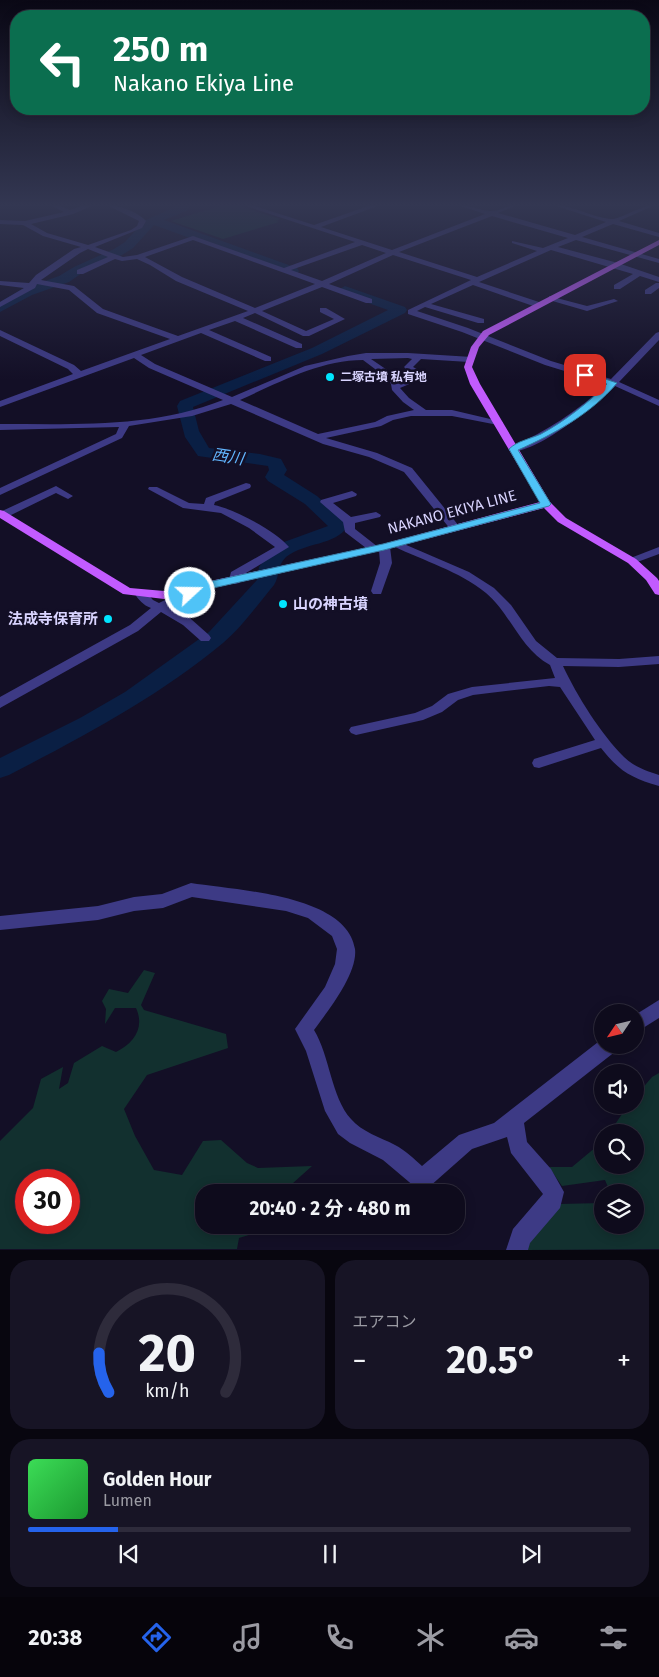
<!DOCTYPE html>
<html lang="ja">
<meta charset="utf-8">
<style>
body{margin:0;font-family:"Fira Sans","Noto Sans JP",sans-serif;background:#171425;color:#f1f3f6;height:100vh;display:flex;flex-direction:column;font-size:19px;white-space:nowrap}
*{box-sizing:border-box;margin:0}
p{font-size:16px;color:#9b9ba3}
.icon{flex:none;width:28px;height:28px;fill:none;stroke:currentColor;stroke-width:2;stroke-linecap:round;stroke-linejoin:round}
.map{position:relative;height:1250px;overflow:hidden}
.panel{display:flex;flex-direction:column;gap:10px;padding:10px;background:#08060f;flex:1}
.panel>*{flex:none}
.banner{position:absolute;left:10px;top:10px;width:640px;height:105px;border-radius:20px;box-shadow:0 2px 12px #0003,0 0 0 1px #2e2b3b;background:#0b6e4f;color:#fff;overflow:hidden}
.needle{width:32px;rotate:235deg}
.buttons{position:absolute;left:594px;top:1004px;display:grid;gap:10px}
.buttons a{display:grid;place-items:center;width:50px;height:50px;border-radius:50%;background:#0e0b1c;box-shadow:0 2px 12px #0003,0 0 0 1px #2e2b3b;font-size:25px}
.speed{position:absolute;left:15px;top:1169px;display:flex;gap:10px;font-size:25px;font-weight:700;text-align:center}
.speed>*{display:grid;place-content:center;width:65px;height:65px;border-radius:50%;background:#0e0b1c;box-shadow:0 2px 12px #0003,0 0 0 1px #2e2b3b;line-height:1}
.speed .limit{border:8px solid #d22;background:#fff;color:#111}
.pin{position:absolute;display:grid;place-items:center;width:42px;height:42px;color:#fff;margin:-21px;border-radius:10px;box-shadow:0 2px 8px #0006}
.me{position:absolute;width:55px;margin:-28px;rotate:69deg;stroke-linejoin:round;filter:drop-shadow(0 0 4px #0008)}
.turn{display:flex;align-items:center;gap:18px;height:105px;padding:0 20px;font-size:22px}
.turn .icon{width:65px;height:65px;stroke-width:2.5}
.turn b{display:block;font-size:35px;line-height:42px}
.big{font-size:38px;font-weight:700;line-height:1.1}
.panel .card{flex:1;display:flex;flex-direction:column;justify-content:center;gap:8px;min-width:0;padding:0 18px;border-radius:20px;background:#171425}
.panel .dial{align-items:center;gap:0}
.dial svg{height:130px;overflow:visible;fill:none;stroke:#2e2b3b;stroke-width:7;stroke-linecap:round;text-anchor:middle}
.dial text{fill:#f1f3f6;stroke:none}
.song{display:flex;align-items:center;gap:15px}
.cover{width:60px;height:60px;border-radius:8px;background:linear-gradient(135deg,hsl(130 70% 55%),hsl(130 70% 35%))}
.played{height:5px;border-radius:2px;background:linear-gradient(90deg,#2563eb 15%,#2e2b3b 15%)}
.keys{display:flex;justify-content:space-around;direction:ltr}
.heat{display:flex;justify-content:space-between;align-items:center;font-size:28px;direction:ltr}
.panel .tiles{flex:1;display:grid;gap:10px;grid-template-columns:1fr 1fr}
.card:last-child{grid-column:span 2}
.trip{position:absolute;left:195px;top:1184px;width:270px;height:50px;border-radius:20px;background:#0e0b1c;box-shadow:0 2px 12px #0003,0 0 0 1px #2e2b3b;font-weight:700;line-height:50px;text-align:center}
.menu{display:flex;height:80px;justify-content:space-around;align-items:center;background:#06040b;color:#9b9ba3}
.menu .icon{width:35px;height:35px}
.menu .current{color:#2563eb}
.menu b{font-size:22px;color:#f1f3f6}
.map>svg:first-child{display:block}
</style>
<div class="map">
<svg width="659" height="1250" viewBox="0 0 659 1250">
<rect width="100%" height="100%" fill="#130f26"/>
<g fill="#12302f" fill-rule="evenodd">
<polygon points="223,205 236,205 280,219 276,221 279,222 223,239 171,221"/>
<path d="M144 970 155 973 141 1005 144 1010 226 1034 228 1048 147 1075 124 1109 135 1136 154 1170 182 1175 203 1141 221 1140 247 1163 258 1168 312 1166 283 1192H204V1225H273L274 1230 258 1232 239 1238 237 1249H0V1141L33 1108 41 1079 63 1067 59 1089 68 1083 74 1063 102 1046 116 1052C134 1043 145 1028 136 1008H115L105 1024 106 1009 102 1001 109 989 128 993ZM26 1180H69V1222H26Z"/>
<polygon points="659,1073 659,1249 527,1250 530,1238 560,1204 602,1203 602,1225 635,1225 635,1192 610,1192 605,1180 562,1186 549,1167 572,1167 602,1142 602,1165 635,1165 635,1132 610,1132 628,1105 635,1105 635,1097 652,1077"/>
</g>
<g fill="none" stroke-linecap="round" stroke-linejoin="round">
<g fill="#0a1f44" fill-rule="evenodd">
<polygon points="179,205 190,205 186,211 164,220 297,268 299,271 297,274 289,274 154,225 133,248 122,255 82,273 69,282 32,295 0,312 0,302 22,289 59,276 74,267 114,249 125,242 144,221"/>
<path d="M345 286 405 307 407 310 405 313 322 354 193 407 199 431 209 448 260 454 281 459 287 470 284 475 317 496 346 522 348 526C335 546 305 542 286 557 277 565 280 576 274 585 258 604 242 627 223 643 158 697 84 736 9 775L0 778V758L80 718 125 692 209 632 257 580 259 567 271 550 284 542 328 526 305 504 268 481 265 477 269 470 268 466 198 456 185 437 177 406 180 401 312 348 388 310 340 293 338 290Z"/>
</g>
<g fill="#3d3a85" fill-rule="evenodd">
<path d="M50 205H58L70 210 85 205H94L73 214 31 224 47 233 88 245 131 230 137 226 139 221 107 205C119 205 138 212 146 221L142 228 95 247 123 257 137 255 193 236 284 268 355 242 243 205H252L314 225 371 205H380L321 227 392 250 485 214 458 205C469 205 479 210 490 211 498 212 508 205 517 205L498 213 575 235 606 222 553 205C573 205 591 217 610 219 621 220 640 205 655 205L619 221 659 233V237L613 224 582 237 659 259V263L576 240 558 247 618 263 659 277V282L640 276 620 289H614V285L633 274 551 250 479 282 542 303V307H536L473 285 431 304 484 319V323H478L425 307 417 311 468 328 551 361 611 379 656 333 659 332V340L619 382 659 400V406L615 386C597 404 534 456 509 451V447C547 432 577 411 607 384L545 365 462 332 408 314V310L471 280 393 255 329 284 372 299V303H366L322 287 262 311 306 331 334 319 320 312V308H326L345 319 309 336H303L255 313 243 318 302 344V348H296L235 321 209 330 271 357V361H265L201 333 141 355 155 364 232 397 305 366 348 356 366 353H408L472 357V361L469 362 421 359 413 367 419 370 422 377 421 379 400 388 409 398 426 410H452L503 422V426L452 416H411L393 420 381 426 326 438 377 453 412 468 459 526 461 528 459 530H451L404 472 369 457 323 444 231 404 192 416 129 426 122 438 0 495V488L116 434 119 427 0 430V424C74 424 153 428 223 400L149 368 134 358 0 407V401L73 374 68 369 0 336V330L74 365 81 371 170 339 97 313 69 290 37 284 35 288 0 307V302L24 288 0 285V281L29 283 36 275 74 249 81 247 43 236 23 225 0 224V220L25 221 64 212ZM492 216 568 238 543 248 512 241V243L537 251 477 277 399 252ZM193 240 315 284 255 308 182 277 145 257ZM362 245 386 253 322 281 291 270ZM88 249 108 257 77 270V274H83L115 259 122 261 137 259 150 265 176 281 248 311 178 336 103 309 74 286 41 280 80 253ZM408 358 412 359 404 367 413 376 399 382 393 374 371 359ZM363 360 387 378 391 384 392 390 403 402 414 410 387 416 375 422 318 434 240 400C278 383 320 360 363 360Z"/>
<polygon points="656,283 659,283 659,288 651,294 645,294 645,290"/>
<polygon points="549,296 587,306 614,299 618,301 587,311 549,300"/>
<path d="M246 483 250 484 251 486 250 488 215 502 214 505C234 509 276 531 289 547L241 576 239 583 235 584 229 580 231 572 275 547 249 528 221 513 183 508 148 489 149 487H157L189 503 204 504 206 498Z"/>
<polygon points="56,486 73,496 68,499 56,493 7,517 0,518 0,512"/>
<polygon points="352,491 357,494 356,496 333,503 351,517 376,512 381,515 380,517 355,523 355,529 378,547 384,544 390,547 392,563 381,594 373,594 371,591 380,563 379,550 370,551 345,532 343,522 320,502 321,500"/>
<path d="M397 541 469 572 494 588 511 605 536 641 557 658 619 659 659 656V664L619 667 563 666C577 696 601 734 624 757 634 767 647 771 659 775V786C631 778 619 771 601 748L539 768 534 767 532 763 534 759 595 740 560 687 549 686 473 695 458 700 442 712 423 720 356 735 351 733 349 730 351 727 415 713 432 706 448 694 472 687 555 678 550 665C520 649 511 614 486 593 459 571 424 561 393 546L391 544 393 542Z"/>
<polygon points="659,547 659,554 632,564 626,561 628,559"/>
<path d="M189 586 195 590 194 596 169 607 191 619 209 635 211 638 209 641H201L183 625 161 612 138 631 0 708V697L130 625 151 608C143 605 139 600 134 593L136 590H144L153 600 159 603 183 591 185 587Z"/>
<path d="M191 883C233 890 347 894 355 949 358 973 328 1011 314 1030 330 1056 331 1097 351 1119 362 1132 380 1137 395 1145 405 1150 414 1159 422 1166L459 1135 494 1123 602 1039V1045H618L616 1051 524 1123 527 1142 551 1169 564 1192 560 1208 530 1243 528 1250H506L513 1229 543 1194 511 1153 507 1137 472 1149 429 1187 422 1190 415 1187 383 1160 350 1143 338 1134 325 1111 306 1051 295 1029 325 987 335 964 337 949 332 936 308 918 286 911 192 897 163 908 134 911 98 920 0 930V916L98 906 134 897 162 894Z"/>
<polygon points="659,1000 659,1018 635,1033 635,1015"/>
</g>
<polygon fill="#c25bff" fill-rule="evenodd" points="659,240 659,245 489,335 479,347 472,367 480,384 550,502 566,518 636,559 657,578 659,581 659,595 655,594 646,580 628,563 558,522 544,508 384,550 164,599 123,594 0,518 0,510 4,511 130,588 164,591 383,544 540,502 470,384 464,367 471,347 483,331"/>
</g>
<linearGradient id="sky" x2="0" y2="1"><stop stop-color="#0a0815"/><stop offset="0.54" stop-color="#333752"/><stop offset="1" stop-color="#333752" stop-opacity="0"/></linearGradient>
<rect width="659" height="380" fill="url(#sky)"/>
<path fill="#4fc3f7" stroke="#337fa1" d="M582 373H588L617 383C591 414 554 434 518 450L551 504 549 506 384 550 195 592 194 596 190 597 184 593 185 587 383 544 540 503 509 449C517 441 530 439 541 434 565 421 588 403 607 384L582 377Z"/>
<g fill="#00e5ff" stroke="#130f26" stroke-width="2">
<circle cx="330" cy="377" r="5"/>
<circle cx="283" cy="604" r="5"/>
<circle cx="108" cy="619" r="5"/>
</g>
<g text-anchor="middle" stroke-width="5" stroke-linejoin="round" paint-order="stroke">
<g font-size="12" font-weight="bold" fill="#d9d4ff" stroke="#130f26" text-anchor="start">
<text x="340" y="381">二塚古墳 私有地</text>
</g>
<g font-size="15" fill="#d9d4ff" stroke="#130f26">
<text transform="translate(452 512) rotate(-15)" y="5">NAKANO EKIYA LINE</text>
</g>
<g font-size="15" font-weight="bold" fill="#d9d4ff" stroke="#130f26" text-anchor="start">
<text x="293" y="609">山の神古墳</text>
<text x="98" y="624" text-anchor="end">法成寺保育所</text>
</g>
<g font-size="16" font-style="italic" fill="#62b6ff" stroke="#130f26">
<text transform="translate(228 456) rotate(9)" y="6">西川</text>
</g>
</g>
</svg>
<div class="buttons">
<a><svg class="needle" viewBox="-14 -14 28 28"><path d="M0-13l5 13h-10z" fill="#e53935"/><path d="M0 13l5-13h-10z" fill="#9b9ba3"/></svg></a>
<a><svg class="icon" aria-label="sound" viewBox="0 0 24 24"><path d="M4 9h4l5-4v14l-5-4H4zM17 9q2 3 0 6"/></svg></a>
<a><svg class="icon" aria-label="search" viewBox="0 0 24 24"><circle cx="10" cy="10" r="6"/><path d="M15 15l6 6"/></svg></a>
<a><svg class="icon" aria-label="layers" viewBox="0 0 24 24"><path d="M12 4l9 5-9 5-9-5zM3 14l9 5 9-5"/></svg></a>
</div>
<div class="speed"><div class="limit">30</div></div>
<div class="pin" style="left:585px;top:375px;background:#d93025"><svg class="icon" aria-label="arrive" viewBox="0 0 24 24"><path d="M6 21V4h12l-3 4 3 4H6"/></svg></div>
<svg class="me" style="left:190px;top:593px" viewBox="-20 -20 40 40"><circle r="17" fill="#4fc3f7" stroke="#fff" stroke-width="3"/><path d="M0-11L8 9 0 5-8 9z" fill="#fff"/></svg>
<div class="trip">20:40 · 2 分 · 480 m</div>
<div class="banner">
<div class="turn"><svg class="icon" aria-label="left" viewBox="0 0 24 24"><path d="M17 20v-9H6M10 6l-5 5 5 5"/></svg><div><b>250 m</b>Nakano Ekiya Line</div></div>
</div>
</div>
<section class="panel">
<div class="tiles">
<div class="card dial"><svg viewBox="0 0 100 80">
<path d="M14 69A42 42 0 1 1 86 69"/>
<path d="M14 69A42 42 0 0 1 8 45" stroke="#2563eb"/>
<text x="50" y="56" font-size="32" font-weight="700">20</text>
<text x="50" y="72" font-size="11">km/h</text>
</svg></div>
<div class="card"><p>エアコン</p>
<div class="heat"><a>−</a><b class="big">20.5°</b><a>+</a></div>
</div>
<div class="card">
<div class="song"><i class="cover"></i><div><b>Golden Hour</b><p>Lumen</p></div></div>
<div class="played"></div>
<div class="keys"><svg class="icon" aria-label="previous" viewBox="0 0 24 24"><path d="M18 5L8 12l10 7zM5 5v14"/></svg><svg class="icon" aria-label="pause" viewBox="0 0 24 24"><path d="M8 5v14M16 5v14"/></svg><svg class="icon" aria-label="next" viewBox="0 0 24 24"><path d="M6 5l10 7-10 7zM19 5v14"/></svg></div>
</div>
</div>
</section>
<nav class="menu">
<b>20:38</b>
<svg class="icon current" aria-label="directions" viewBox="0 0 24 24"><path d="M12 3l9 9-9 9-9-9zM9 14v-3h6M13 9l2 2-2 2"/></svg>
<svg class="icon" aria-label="music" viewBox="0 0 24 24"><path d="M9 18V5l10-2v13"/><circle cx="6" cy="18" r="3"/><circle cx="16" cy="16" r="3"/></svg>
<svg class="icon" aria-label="phone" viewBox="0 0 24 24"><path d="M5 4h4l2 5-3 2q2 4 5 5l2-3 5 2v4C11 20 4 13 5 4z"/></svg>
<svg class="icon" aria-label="climate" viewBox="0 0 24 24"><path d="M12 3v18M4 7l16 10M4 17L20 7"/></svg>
<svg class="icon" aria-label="car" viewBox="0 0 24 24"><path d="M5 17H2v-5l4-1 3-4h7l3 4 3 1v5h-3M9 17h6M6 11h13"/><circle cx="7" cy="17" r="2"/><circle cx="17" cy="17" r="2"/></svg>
<svg class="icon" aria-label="filters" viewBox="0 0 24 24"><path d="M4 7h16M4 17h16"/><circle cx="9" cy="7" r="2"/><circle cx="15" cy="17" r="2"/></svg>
</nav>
